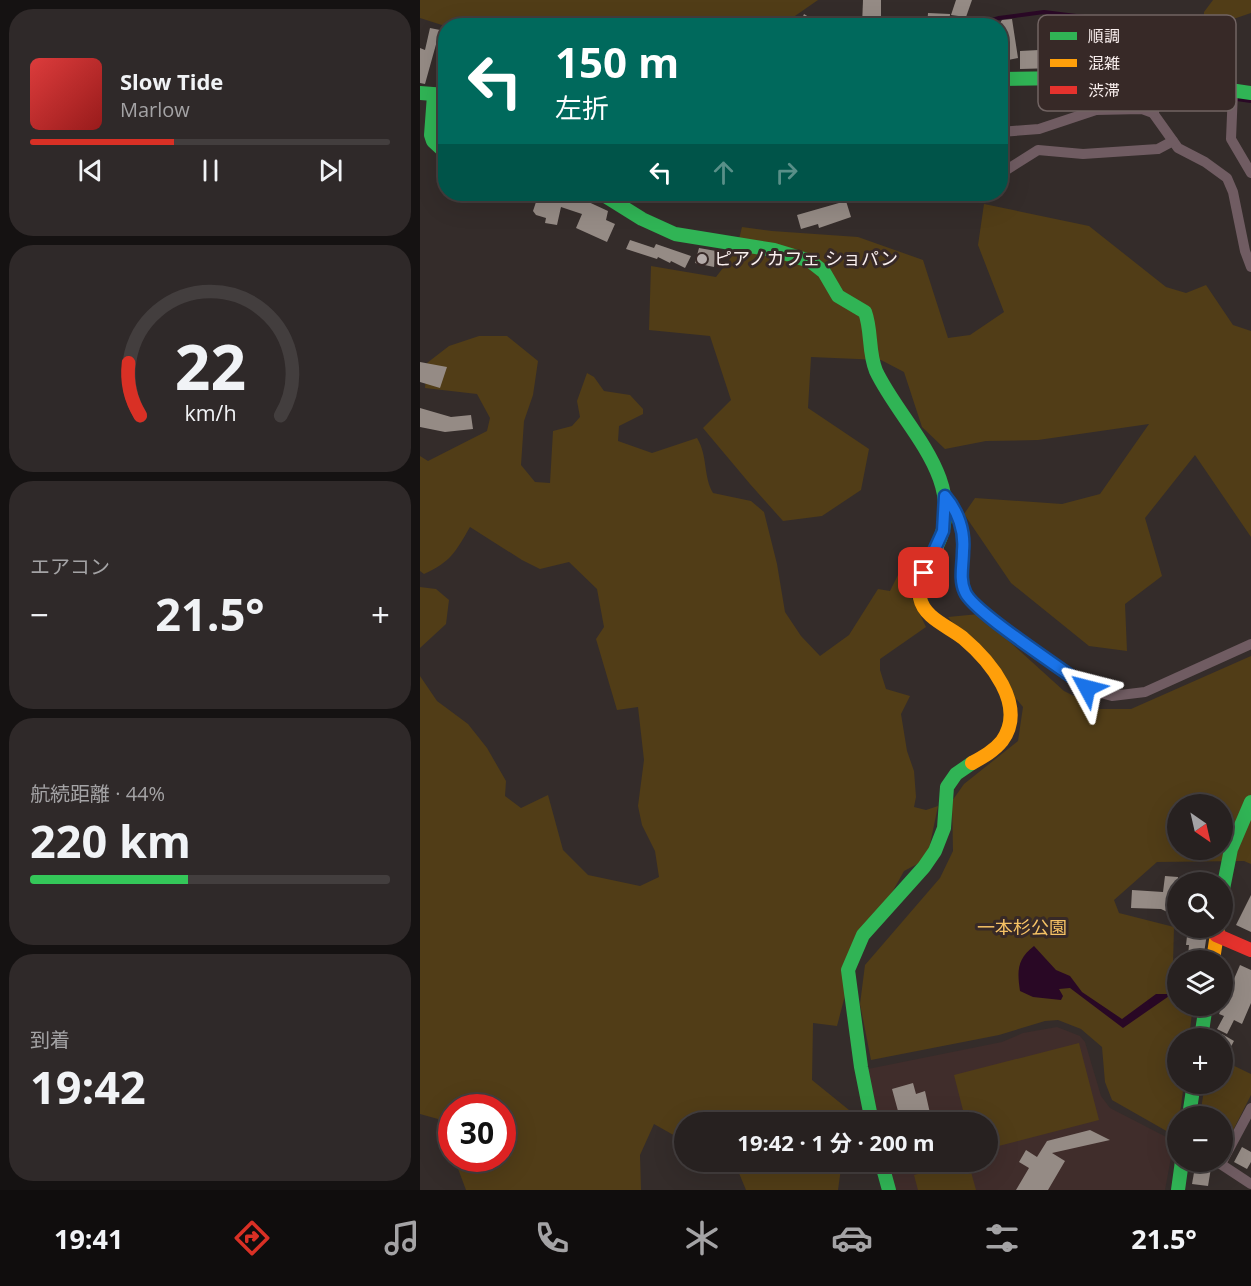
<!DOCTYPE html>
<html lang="ja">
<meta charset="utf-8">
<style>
body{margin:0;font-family:"Open Sans","Noto Sans JP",sans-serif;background:#2f2929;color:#f1f3f6;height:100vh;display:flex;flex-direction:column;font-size:22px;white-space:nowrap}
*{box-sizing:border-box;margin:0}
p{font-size:20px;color:#a4a3a5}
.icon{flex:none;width:33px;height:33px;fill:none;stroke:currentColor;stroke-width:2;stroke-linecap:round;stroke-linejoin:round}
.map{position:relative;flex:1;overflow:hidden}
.drawer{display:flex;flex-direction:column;gap:9px;padding:9px;background:#151212;width:420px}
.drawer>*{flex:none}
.banner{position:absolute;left:18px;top:18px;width:570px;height:183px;border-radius:24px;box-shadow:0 6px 24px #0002,0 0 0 2px #433e3e;background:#00695c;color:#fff;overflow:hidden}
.needle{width:39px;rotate:146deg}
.buttons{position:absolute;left:747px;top:794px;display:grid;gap:12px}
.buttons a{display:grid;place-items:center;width:66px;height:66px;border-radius:50%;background:#272120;box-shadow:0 6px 24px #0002,0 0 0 2px #433e3e;font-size:30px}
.speed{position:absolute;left:18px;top:1094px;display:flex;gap:12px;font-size:30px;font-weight:700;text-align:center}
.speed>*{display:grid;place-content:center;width:78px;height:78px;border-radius:50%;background:#272120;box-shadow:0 6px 24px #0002,0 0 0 2px #433e3e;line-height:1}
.speed .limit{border:9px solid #d22;background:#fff;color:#111}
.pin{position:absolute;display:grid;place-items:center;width:51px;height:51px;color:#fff;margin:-26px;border-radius:12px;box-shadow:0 3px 9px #0006}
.me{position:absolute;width:66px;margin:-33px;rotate:308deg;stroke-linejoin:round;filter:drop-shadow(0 0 4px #0008)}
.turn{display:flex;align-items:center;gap:21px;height:126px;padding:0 18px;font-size:27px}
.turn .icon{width:78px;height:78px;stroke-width:2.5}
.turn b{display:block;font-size:42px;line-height:51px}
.lanes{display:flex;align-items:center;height:57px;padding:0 18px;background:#0003;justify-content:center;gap:30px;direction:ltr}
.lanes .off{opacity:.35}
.big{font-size:45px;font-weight:700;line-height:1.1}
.drawer .widget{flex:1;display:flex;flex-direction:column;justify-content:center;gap:9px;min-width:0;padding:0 21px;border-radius:24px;background:#2f2929}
.drawer .dial{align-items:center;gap:0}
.dial svg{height:156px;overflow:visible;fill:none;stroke:#433e3e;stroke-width:7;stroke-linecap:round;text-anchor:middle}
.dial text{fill:#f1f3f6;stroke:none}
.song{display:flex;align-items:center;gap:18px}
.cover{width:72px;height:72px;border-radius:9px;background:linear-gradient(135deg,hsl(0 70% 55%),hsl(0 70% 35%))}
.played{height:6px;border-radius:3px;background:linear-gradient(90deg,#d93025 40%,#433e3e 40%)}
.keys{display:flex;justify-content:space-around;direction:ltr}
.heat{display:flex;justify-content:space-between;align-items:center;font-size:33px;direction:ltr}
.charge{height:9px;border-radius:4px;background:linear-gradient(90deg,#34c759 44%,#433e3e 0)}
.trip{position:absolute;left:254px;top:1112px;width:324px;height:60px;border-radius:30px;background:#272120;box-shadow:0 6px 24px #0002,0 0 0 2px #433e3e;font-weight:700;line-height:60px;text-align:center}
.menu{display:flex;height:96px;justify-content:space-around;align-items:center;background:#100d0d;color:#a4a3a5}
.menu .icon{width:42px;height:42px}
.menu .selected{color:#d93025}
.menu b{font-size:27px;color:#f1f3f6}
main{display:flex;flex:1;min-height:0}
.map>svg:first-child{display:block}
</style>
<main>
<section class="drawer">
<div class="widget">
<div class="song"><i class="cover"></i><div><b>Slow Tide</b><p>Marlow</p></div></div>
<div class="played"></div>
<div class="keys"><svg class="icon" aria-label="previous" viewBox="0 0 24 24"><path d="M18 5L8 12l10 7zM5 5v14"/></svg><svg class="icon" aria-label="pause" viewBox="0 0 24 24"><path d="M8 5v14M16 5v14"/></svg><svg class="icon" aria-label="next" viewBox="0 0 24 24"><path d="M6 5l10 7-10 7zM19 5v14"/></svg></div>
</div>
<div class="widget dial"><svg viewBox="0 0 100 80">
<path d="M14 69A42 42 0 1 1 86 69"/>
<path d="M14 69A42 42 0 0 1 8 42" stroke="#d93025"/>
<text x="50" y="56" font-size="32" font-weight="700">22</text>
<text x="50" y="72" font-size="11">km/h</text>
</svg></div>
<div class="widget"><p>エアコン</p>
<div class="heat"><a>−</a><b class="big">21.5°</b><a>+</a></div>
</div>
<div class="widget"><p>航続距離 · 44%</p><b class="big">220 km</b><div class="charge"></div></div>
<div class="widget"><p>到着</p><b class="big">19:42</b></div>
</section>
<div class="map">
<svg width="831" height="1190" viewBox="0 0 831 1190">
<rect width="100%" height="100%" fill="#342c2a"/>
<polygon fill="#402d2b" points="637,1027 660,1036 665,1042 681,1096 690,1108 754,1141 745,1190 475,1190 468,1161 567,1161 567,1122 459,1122 448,1069 582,1042 603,1033"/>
<g fill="#513d17" fill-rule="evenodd">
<polygon points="0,0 398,0 362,25 25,26 0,18"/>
<polygon points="793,0 831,0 831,13 784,29 784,12"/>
<polygon points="564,204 669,226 746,287 766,293 786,285 813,325 831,331 831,537 775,455 725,518 742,576 705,604 707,651 669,646 591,583 544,514 555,498 642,504 680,494 729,424 618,440 566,441 525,449 502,427 484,372 461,360 391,357 388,408 449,449 441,490 402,516 363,521 330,484 283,428 311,400 290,336 229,330 231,266 296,277 316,251 322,227 352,231 438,237 503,260 528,338 550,335 584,312 558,245"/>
<path d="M59 336H87L118 361 113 395 104 421 101 465 115 482 130 483 133 431 152 426 160 417 157 401 167 373 174 377 184 391 210 395 223 409V414L199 426 198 441 232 453 277 438C288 456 283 476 293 493L331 501 344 512 357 564 365 612 381 636 400 656 429 635 458 589 470 591 487 557H502L490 594 506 627 460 659V670L466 689 490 696 481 714 487 751 494 771 496 797 494 807 506 810 518 806 507 859 484 871 469 898 443 927 417 1026 393 1023 392 1080 429 1110 428 1122H264V1141L234 1124 220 1155 221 1190H46L34 1158H82L83 1144 89 1146 93 1133 83 1130 82 1107H32L31 1150 18 1119 0 1114V676L17 701 48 724 67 748 86 781 85 796 101 808 128 795 143 850 168 875 220 886 239 877 235 851 222 825 218 806 224 760 218 707 197 710 176 639 184 627 177 589 149 562 120 569 102 560 50 527C36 551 31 562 4 574L0 571V456L8 461 67 431 70 418 57 394 5 388 7 363 29 346Z"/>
<polygon points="0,587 16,589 29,600 26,624 0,648"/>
<path d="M559 614 644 691 680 709H711L831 656V864L824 861 737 862 694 900 699 913 754 927 753 964 757 969 758 1005H773L769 1038H758V1083H764L757 1137 692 1100 685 1082 682 1047 661 1029 638 1020 625 1021 579 1035 451 1060 440 1004 445 965 520 878 533 851 532 801 544 784 598 741 603 707 528 617ZM758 804H802V849H758Z"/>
<polygon points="659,1043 679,1120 567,1149 567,1122 546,1122 534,1075"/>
<polygon points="804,1061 831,1074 831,1095 803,1150 802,1116 780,1116 785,1083 802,1083"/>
<polygon points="314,1161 422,1161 418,1190 326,1190"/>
<polygon points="548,1161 556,1190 498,1190 494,1175"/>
</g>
<path fill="#290825" d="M614 946 636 970 650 976 662 992 702 1019 736 994H752L703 1028 650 988 639 989 643 996 641 1000 613 997 600 991C597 971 597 959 614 946Z"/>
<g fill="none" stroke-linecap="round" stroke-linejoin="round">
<g stroke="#290825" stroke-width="4">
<polyline points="551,26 579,18 624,12 672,18 718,59 727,61 752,59 756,63"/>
<polyline points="795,96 831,101"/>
</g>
</g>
<g fill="#958b85">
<polygon points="443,0 461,0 461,26 442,26"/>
<polygon points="536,0 552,0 546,17 531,15"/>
<polygon points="508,13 530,14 529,26 507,26"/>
<polygon points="384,14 392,19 407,26 379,26"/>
<polygon points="592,19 598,58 588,60 584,34 580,33 580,23 582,20"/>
<polygon points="10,28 20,30 5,84 0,83 0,48 5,50"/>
<polygon points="621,31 638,32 635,43 636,68 600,69 600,51 619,50"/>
<polygon points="126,194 164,194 162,199 188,211 186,220 195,224 187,242 156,228 162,214 141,207 137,225 125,223 126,218 116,215 113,211 116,202 119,198 124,200"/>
<polygon points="426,201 431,217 399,228 398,224 381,229 377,215"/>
<polygon points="210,240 234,248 236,244 271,256 265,268 251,261 250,263 238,257 237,259 206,249"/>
<polygon points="279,248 296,251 294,267 275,263"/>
<polygon points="0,362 27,367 20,388 0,382"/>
<polygon points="0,408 31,417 51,415 53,429 25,432 0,427"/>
<polygon points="745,876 758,877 758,917 741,909 711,908 712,890 743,892"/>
<polygon points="831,895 831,932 816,925"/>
<polygon points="768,927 788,927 783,960 771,960 772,956 768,956 769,945 766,945"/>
<polygon points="820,965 831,970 831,1003 822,1024 814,1020 807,1034 797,1029 804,1016 799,1014"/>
<polygon points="802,1034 814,1041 802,1063"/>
<polygon points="493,1083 496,1094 505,1091 512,1122 481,1122 472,1089"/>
<polygon points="670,1130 690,1140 632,1153 645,1161 628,1190 596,1190 609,1168 599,1162 606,1150 617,1157 627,1141"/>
<polygon points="822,1147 831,1152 831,1162 827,1169 814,1162"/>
<polygon points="784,1162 791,1168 788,1186 772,1184 775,1167"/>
</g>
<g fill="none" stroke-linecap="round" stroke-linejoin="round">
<g stroke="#705c62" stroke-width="10">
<polyline points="749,81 733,113 758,148 785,162 807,178 813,192 825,251 831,267"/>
<polyline points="813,91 811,139 831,173"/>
<polyline points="580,132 619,129 676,110 722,109 733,113"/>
<polyline points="580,174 618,150 663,154 738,149 753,141"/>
<polyline points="525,496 533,505 541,527 544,541 542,579 547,596 581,626 673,691 692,696 725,692 831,644"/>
<polyline points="796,1161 831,1184"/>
<polyline points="801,1164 831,1108"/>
</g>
<g stroke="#30b455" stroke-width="14">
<polyline points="580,79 721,77 831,93"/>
<polyline points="0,93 26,95"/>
<polyline points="14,95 11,135 13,141 26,153"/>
<path d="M182 194 222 219 255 234 354 250 390 261 404 272 418 296 445 312C452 331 448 352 456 371 482 426 549 479 517 546"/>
<polyline points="802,894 811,849 831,802"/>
<polyline points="781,1038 786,1005"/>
<polyline points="769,1116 774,1083"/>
<polyline points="452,1122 441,1067 428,970 443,935 504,867 515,851 524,828 527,787 536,774 552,763"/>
<polyline points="461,1161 469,1190"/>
<polyline points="758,1190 762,1161"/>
</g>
<g stroke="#ff9f0a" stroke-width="14">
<path d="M517 546C509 561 496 580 500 598 504 618 528 626 543 638 569 660 608 705 582 741 574 751 563 757 552 763"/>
<polyline points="793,960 798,927"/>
</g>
<polyline stroke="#e5322d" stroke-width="14" points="796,935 831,950"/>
</g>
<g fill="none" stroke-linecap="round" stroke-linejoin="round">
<defs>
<path id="route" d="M504 573 523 531 525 496C538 511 545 531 543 551 543 565 539 579 545 592 553 612 645 670 667 688"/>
</defs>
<use href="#route" stroke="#114b97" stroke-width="15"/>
<use href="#route" stroke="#1a73e8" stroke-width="10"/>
</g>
<circle fill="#b4aba9" stroke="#372927" stroke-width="2" cx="282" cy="259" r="6"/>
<g text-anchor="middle" stroke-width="6" stroke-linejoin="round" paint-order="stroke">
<g font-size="18" fill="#f9efee" stroke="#372927" text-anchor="start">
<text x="294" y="265">ピアノカフェ ショパン</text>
</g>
<g font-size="18" fill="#f6c265" stroke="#372927">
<text x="602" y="934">一本杉公園</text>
</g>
</g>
<rect x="618" y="15" width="198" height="96" rx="9" fill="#372927" stroke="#716463" stroke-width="1.5"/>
<rect x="630" y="32" width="27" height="8" fill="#30b455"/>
<rect x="630" y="59" width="27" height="8" fill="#ff9f0a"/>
<rect x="630" y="86" width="27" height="8" fill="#e5322d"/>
<g font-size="16" fill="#f9efee">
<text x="668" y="42">順調</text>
<text x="668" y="69">混雑</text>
<text x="668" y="96">渋滞</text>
</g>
</svg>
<div class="buttons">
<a><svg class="needle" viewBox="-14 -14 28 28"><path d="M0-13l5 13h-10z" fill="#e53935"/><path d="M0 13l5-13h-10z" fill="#a4a3a5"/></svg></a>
<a><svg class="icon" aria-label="search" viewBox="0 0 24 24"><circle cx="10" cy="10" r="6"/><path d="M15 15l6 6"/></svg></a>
<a><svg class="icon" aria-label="layers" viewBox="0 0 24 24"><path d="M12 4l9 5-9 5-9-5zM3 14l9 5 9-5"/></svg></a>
<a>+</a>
<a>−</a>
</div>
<div class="speed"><div class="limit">30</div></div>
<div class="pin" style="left:504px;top:573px;background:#d93025"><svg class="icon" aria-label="arrive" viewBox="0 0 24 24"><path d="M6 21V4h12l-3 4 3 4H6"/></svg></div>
<svg class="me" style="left:667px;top:688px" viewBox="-20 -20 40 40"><path d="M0-17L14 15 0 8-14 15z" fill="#1a73e8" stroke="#fff" stroke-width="4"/></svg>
<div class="trip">19:42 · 1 分 · 200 m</div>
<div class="banner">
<div class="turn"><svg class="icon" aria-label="left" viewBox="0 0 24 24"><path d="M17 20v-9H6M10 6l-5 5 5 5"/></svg><div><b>150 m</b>左折</div></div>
<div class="lanes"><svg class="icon" aria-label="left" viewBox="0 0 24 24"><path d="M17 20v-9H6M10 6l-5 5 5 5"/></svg><svg class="icon off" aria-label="ahead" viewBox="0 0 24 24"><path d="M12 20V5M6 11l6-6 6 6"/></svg><svg class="icon off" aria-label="right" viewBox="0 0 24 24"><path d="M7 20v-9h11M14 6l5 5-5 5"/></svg></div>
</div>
</div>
</main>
<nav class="menu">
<b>19:41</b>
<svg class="icon selected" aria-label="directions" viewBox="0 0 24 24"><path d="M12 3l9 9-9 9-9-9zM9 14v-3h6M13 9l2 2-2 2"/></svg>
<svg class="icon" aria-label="music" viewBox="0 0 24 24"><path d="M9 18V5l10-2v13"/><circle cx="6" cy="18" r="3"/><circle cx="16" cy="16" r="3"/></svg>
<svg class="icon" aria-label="phone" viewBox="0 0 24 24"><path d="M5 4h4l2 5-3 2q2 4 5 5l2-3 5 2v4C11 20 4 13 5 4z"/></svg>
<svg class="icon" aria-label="climate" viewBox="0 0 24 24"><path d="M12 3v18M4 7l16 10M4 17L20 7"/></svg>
<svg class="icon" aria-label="car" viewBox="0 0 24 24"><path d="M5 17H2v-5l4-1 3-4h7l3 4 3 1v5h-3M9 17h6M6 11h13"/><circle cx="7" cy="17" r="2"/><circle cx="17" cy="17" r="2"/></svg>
<svg class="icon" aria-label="filters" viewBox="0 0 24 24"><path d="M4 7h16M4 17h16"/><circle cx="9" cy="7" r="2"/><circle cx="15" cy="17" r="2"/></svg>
<b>21.5°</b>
</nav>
